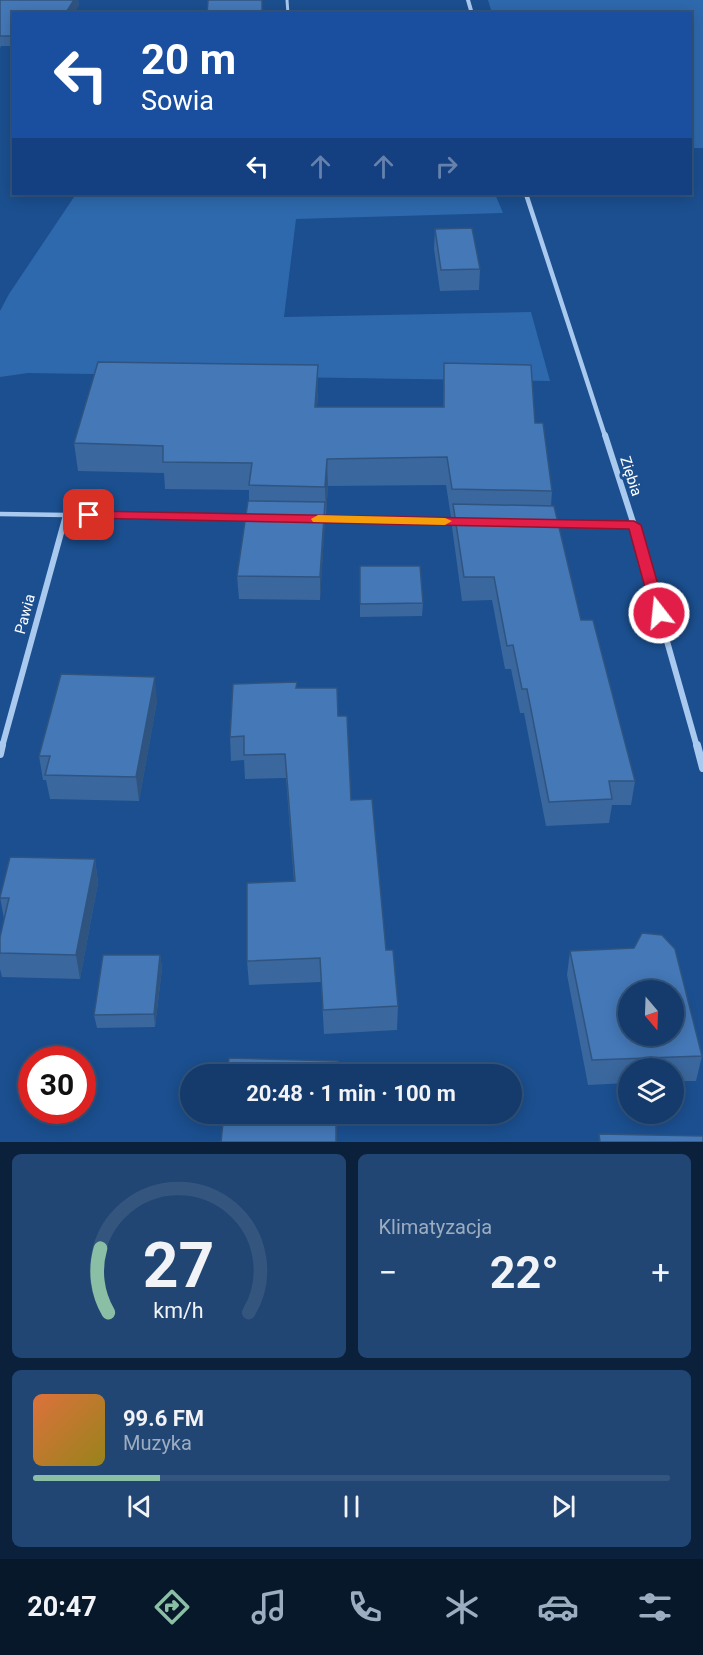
<!DOCTYPE html>
<html lang="pl">
<meta charset="utf-8">
<style>
body{margin:0;font-family:Roboto,sans-serif;background:#214673;color:#f1f3f6;height:100vh;display:flex;flex-direction:column;font-size:22px;white-space:nowrap}
*{box-sizing:border-box;margin:0}
p{font-size:20px;color:#9dadc1}
.icon{flex:none;width:33px;height:33px;fill:none;stroke:currentColor;stroke-width:2;stroke-linecap:round;stroke-linejoin:round}
.map{position:relative;height:1142px;overflow:hidden}
.side{display:flex;flex-direction:column;gap:12px;padding:12px;background:#0b203b;flex:1}
.side>*{flex:none}
.hud{position:absolute;left:12px;top:12px;width:680px;height:183px;border-radius:0px;box-shadow:0 3px 15px #0003,0 0 0 2px #33557e;background:#1a4fa0;color:#fff;overflow:hidden}
.needle{width:39px;rotate:161deg}
.controls{position:absolute;left:618px;top:980px;display:grid;gap:12px}
.controls a{display:grid;place-items:center;width:66px;height:66px;border-radius:50%;background:#143b6b;box-shadow:0 3px 15px #0003,0 0 0 2px #33557e;font-size:30px}
.speed{position:absolute;left:18px;top:1046px;display:flex;gap:12px;font-size:30px;font-weight:700;text-align:center}
.speed>*{display:grid;place-content:center;width:78px;height:78px;border-radius:50%;background:#143b6b;box-shadow:0 3px 15px #0003,0 0 0 2px #33557e;line-height:1}
.speed .limit{border:9px solid #d22;background:#fff;color:#111}
.pin{position:absolute;display:grid;place-items:center;width:51px;height:51px;color:#fff;margin:-26px;border-radius:12px;box-shadow:0 3px 9px #0006}
.me{position:absolute;width:66px;margin:-33px;rotate:344deg;stroke-linejoin:round;filter:drop-shadow(0 0 4px #0008)}
.turn{display:flex;align-items:center;gap:21px;height:126px;padding:0 30px;font-size:27px}
.turn .icon{width:78px;height:78px;stroke-width:2.5}
.turn b{display:block;font-size:42px;line-height:51px}
.lanes{display:flex;align-items:center;height:57px;padding:0 30px;background:#0003;justify-content:center;gap:30px;direction:ltr}
.lanes .off{opacity:.35}
.big{font-size:45px;font-weight:700;line-height:1.1}
.side .tile{flex:1;display:flex;flex-direction:column;justify-content:center;gap:9px;min-width:0;padding:0 21px;border-radius:9px;background:#214673}
.side .dial{align-items:center;gap:0}
.dial svg{height:156px;overflow:visible;fill:none;stroke:#33557e;stroke-width:7;stroke-linecap:round;text-anchor:middle}
.dial text{fill:#f1f3f6;stroke:none}
.song{display:flex;align-items:center;gap:18px}
.cover{width:72px;height:72px;border-radius:9px;background:linear-gradient(135deg,hsl(20 70% 55%),hsl(50 70% 35%))}
.played{height:6px;border-radius:3px;background:linear-gradient(90deg,#8abfa5 20%,#33557e 20%)}
.keys{display:flex;justify-content:space-around;direction:ltr}
.heat{display:flex;justify-content:space-between;align-items:center;font-size:33px;direction:ltr}
.side .tiles{flex:1;display:grid;gap:12px;grid-template-columns:1fr 1fr}
.tile:last-child{grid-column:span 2}
.trip{position:absolute;left:180px;top:1064px;width:342px;height:60px;border-radius:30px;background:#143b6b;box-shadow:0 3px 15px #0003,0 0 0 2px #33557e;font-weight:700;line-height:60px;text-align:center}
.menu{display:flex;height:96px;justify-content:space-around;align-items:center;background:#08182b;color:#9dadc1}
.menu .icon{width:42px;height:42px}
.menu .current{color:#8abfa5}
.menu b{font-size:27px;color:#f1f3f6}
.map>svg:first-child{display:block}
</style>
<div class="map">
<svg width="703" height="1142" viewBox="0 0 703 1142">
<rect width="100%" height="100%" fill="#1b4f8f"/>
<g fill="#2e69ad">
<polygon points="488,0 703,0 703,148 690,148 690,14 492,13"/>
<polygon points="76,194 495,194 503,213 296,219 284,317 531,312 550,381 28,373 0,377 0,311 9,294"/>
</g>
<g fill="none" stroke-linecap="round" stroke-linejoin="round">
<g stroke="#a9c9ee" stroke-width="3">
<polyline points="287,0 288,14"/>
<polyline points="375,14 471,12"/>
</g>
<polyline stroke="#a9c9ee" stroke-width="4.5" points="0,514 66,515"/>
<polyline stroke="#a9c9ee" stroke-width="4" points="468,0 472,14"/>
<polyline stroke="#a9c9ee" stroke-width="4.5" points="526,194 605,436"/>
<g stroke="#a9c9ee" stroke-width="6">
<polyline points="605,435 634,525 697,747"/>
<polyline points="319,519 459,522"/>
<polyline points="553,523 634,525"/>
<polyline points="2,747 66,515 252,518"/>
</g>
<g stroke="#a9c9ee" stroke-width="8">
<polyline points="697,745 703,768"/>
<polyline points="0,754 2,745"/>
</g>
</g>
<g fill="#3a679d">
<polygon points="0,0 78,0 79,5 73,14 14,14 14,46 1,46 0,48"/>
<polygon points="435,229 480,269 479,290 440,291 434,249"/>
<polygon points="444,363 535,423 552,491 551,506 581,620 635,781 631,805 612,805 609,823 546,826 524,713 520,713 511,669 505,669 492,600 462,601 452,527 453,517 451,517 446,485 328,486 326,514 325,514 320,600 239,599 237,576 249,501 249,490 165,489 164,473 78,471 74,443 318,392 317,407 443,407"/>
<polygon points="360,566 423,603 422,616 360,617"/>
<polygon points="297,688 338,716 351,800 386,950 398,1006 397,1030 324,1034 321,982 249,985 247,961 294,882 286,778 245,779 244,760 231,761 230,737"/>
<polygon points="157,701 139,801 50,799 46,780 43,780 39,756"/>
<polygon points="95,859 98,883 80,979 2,977 0,969 0,937 4,919 0,897"/>
<polygon points="570,951 702,1056 696,1081 674,1081 674,1068 628,1068 628,1083 588,1085 567,975"/>
<polygon points="160,955 162,968 155,1027 97,1028 94,1015"/>
</g>
<g fill="#305480">
<polygon points="74,0 78,0 79,5 73,14 65,14"/>
<polygon points="318,365 318,392 315,434 315,407"/>
<polygon points="327,459 328,486 326,514 325,487"/>
<polygon points="325,502 325,525 320,600 320,577"/>
<polygon points="155,677 157,701 139,801 136,777"/>
<polygon points="95,859 98,883 80,979 76,955"/>
<polygon points="160,955 162,968 155,1027 154,1014"/>
<rect x="336" y="1113" width="1" height="29"/>
</g>
<g fill="#4478b7" stroke="#305480" stroke-width="1.5" fill-rule="evenodd">
<polygon points="0,0 74,0 65,14 14,14 14,36 0,36"/>
<polygon points="208,0 262,0 262,14 207,14"/>
<polygon points="472,228 480,269 441,270 435,229"/>
<polygon points="98,362 318,365 315,407 444,407 444,363 531,365 535,423 543,423 552,491 452,489 447,457 327,459 325,487 249,485 252,463 163,462 163,446 74,443"/>
<polygon points="248,501 325,502 320,577 237,576"/>
<polygon points="453,504 554,506 581,620 593,620 635,781 609,781 612,799 549,802 527,689 522,689 513,645 507,646 494,577 464,577"/>
<polygon points="360,566 420,566 423,603 360,604"/>
<polygon points="61,674 155,677 136,777 45,775 50,756 39,756"/>
<polygon points="297,682 296,688 337,688 338,716 347,716 351,800 372,799 386,950 393,950 398,1006 323,1010 320,958 247,961 247,883 295,881 285,754 244,755 244,736 230,737 233,684"/>
<polygon points="10,857 95,859 76,955 0,953 0,937 9,898 0,898 0,897"/>
<path d="M642 933 662 935 675 949 702 1056 592 1060 570 951 634 948ZM628 990H674V1035H628Z"/>
<polygon points="103,955 160,955 154,1014 94,1015"/>
<polygon points="229,1058 338,1061 338,1074 227,1074"/>
<polygon points="224,1113 336,1113 336,1142 221,1142"/>
<polygon points="599,1134 703,1136 703,1142 600,1142"/>
</g>
<polygon fill="#e11d48" stroke="#92132f" stroke-width="1.5" points="89,511 634,521 641,525 666,613 659,618 652,613 629,529 84,518 83,515"/>
<polygon fill="#f59e0b" points="318,515 445,518 452,521 445,525 313,522 311,519"/>
<g text-anchor="middle" stroke-width="6" stroke-linejoin="round" paint-order="stroke">
<g font-size="15" fill="#fff" stroke="#1b4f8f">
<text transform="translate(631 476) rotate(72)" y="5">Ziębia</text>
<text transform="translate(25 614) rotate(-75)" y="5">Pawia</text>
</g>
</g>
</svg>
<div class="controls">
<a><svg class="needle" viewBox="-14 -14 28 28"><path d="M0-13l5 13h-10z" fill="#e53935"/><path d="M0 13l5-13h-10z" fill="#9dadc1"/></svg></a>
<a><svg class="icon" aria-label="layers" viewBox="0 0 24 24"><path d="M12 4l9 5-9 5-9-5zM3 14l9 5 9-5"/></svg></a>
</div>
<div class="speed"><div class="limit">30</div></div>
<div class="pin" style="left:89px;top:515px;background:#d93025"><svg class="icon" aria-label="arrive" viewBox="0 0 24 24"><path d="M6 21V4h12l-3 4 3 4H6"/></svg></div>
<svg class="me" style="left:659px;top:613px" viewBox="-20 -20 40 40"><circle r="17" fill="#e11d48" stroke="#fff" stroke-width="3"/><path d="M0-11L8 9 0 5-8 9z" fill="#fff"/></svg>
<div class="trip">20:48 · 1 min · 100 m</div>
<div class="hud">
<div class="turn"><svg class="icon" aria-label="left" viewBox="0 0 24 24"><path d="M17 20v-9H6M10 6l-5 5 5 5"/></svg><div><b>20 m</b>Sowia</div></div>
<div class="lanes"><svg class="icon" aria-label="left" viewBox="0 0 24 24"><path d="M17 20v-9H6M10 6l-5 5 5 5"/></svg><svg class="icon off" aria-label="ahead" viewBox="0 0 24 24"><path d="M12 20V5M6 11l6-6 6 6"/></svg><svg class="icon off" aria-label="ahead" viewBox="0 0 24 24"><path d="M12 20V5M6 11l6-6 6 6"/></svg><svg class="icon off" aria-label="right" viewBox="0 0 24 24"><path d="M7 20v-9h11M14 6l5 5-5 5"/></svg></div>
</div>
</div>
<section class="side">
<div class="tiles">
<div class="tile dial"><svg viewBox="0 0 100 80">
<path d="M14 69A42 42 0 1 1 86 69"/>
<path d="M14 69A42 42 0 0 1 10 36" stroke="#8abfa5"/>
<text x="50" y="56" font-size="32" font-weight="700">27</text>
<text x="50" y="72" font-size="11">km/h</text>
</svg></div>
<div class="tile"><p>Klimatyzacja</p>
<div class="heat"><a>−</a><b class="big">22°</b><a>+</a></div>
</div>
<div class="tile">
<div class="song"><i class="cover"></i><div><b>99.6 FM</b><p>Muzyka</p></div></div>
<div class="played"></div>
<div class="keys"><svg class="icon" aria-label="previous" viewBox="0 0 24 24"><path d="M18 5L8 12l10 7zM5 5v14"/></svg><svg class="icon" aria-label="pause" viewBox="0 0 24 24"><path d="M8 5v14M16 5v14"/></svg><svg class="icon" aria-label="next" viewBox="0 0 24 24"><path d="M6 5l10 7-10 7zM19 5v14"/></svg></div>
</div>
</div>
</section>
<nav class="menu">
<b>20:47</b>
<svg class="icon current" aria-label="directions" viewBox="0 0 24 24"><path d="M12 3l9 9-9 9-9-9zM9 14v-3h6M13 9l2 2-2 2"/></svg>
<svg class="icon" aria-label="music" viewBox="0 0 24 24"><path d="M9 18V5l10-2v13"/><circle cx="6" cy="18" r="3"/><circle cx="16" cy="16" r="3"/></svg>
<svg class="icon" aria-label="phone" viewBox="0 0 24 24"><path d="M5 4h4l2 5-3 2q2 4 5 5l2-3 5 2v4C11 20 4 13 5 4z"/></svg>
<svg class="icon" aria-label="climate" viewBox="0 0 24 24"><path d="M12 3v18M4 7l16 10M4 17L20 7"/></svg>
<svg class="icon" aria-label="car" viewBox="0 0 24 24"><path d="M5 17H2v-5l4-1 3-4h7l3 4 3 1v5h-3M9 17h6M6 11h13"/><circle cx="7" cy="17" r="2"/><circle cx="17" cy="17" r="2"/></svg>
<svg class="icon" aria-label="filters" viewBox="0 0 24 24"><path d="M4 7h16M4 17h16"/><circle cx="9" cy="7" r="2"/><circle cx="15" cy="17" r="2"/></svg>
</nav>
